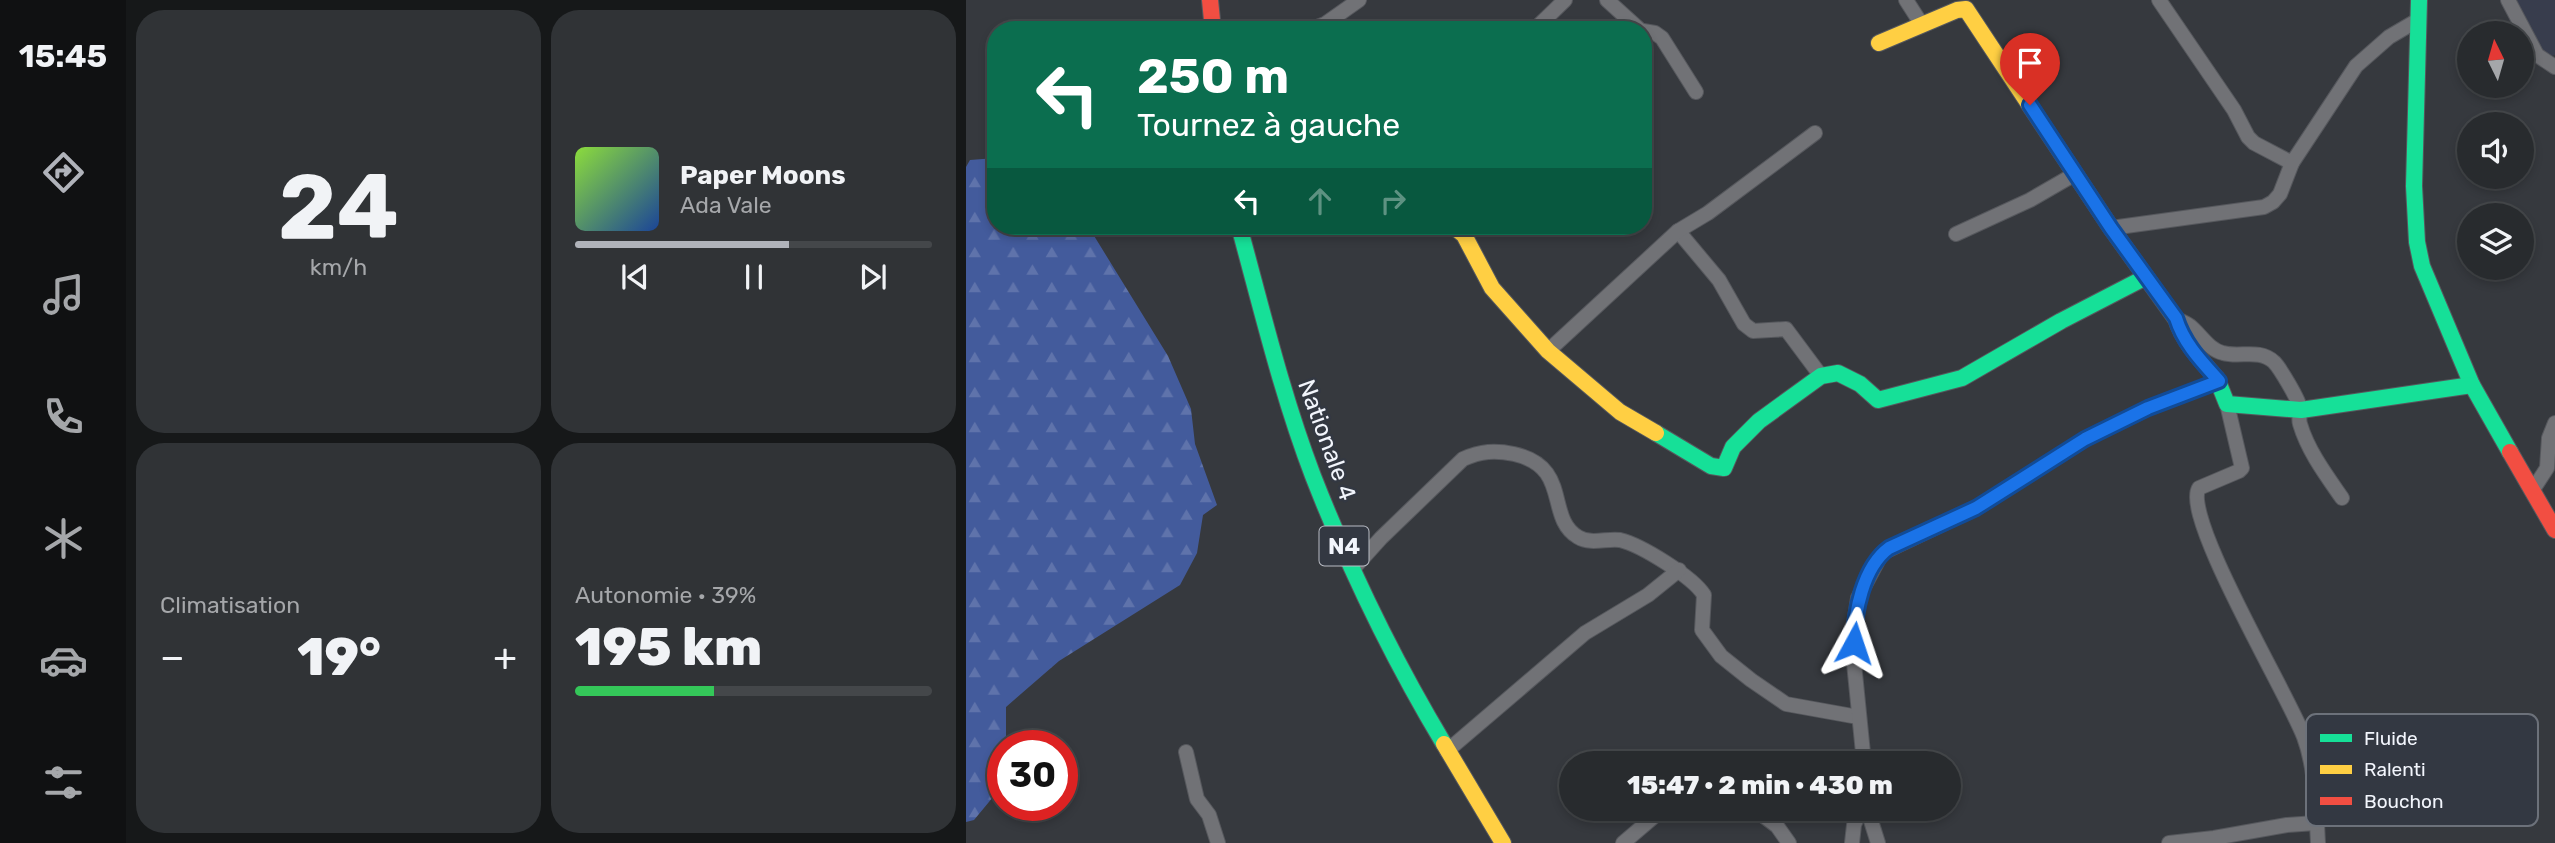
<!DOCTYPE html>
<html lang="fr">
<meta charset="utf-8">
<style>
body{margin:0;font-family:Rubik,sans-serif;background:#303336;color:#f1f3f6;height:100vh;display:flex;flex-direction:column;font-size:26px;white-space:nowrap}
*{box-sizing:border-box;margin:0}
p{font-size:23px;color:#a5a7aa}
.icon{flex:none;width:38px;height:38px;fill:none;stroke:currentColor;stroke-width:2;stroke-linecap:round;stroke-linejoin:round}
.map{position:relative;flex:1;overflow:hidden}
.details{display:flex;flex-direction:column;gap:10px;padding:10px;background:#161819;width:840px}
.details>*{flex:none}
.top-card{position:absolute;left:21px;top:21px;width:665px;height:214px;border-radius:28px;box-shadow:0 4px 10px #0003,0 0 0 2px #44474a;background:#0b6e4f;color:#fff;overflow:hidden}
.needle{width:46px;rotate:355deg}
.buttons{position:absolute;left:1491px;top:21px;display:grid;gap:14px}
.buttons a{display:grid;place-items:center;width:77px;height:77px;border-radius:50%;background:#282b2e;box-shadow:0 4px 10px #0003,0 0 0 2px #44474a;font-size:35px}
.speed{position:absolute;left:21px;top:730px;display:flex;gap:14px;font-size:35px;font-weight:700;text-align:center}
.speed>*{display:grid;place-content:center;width:91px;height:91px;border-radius:50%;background:#282b2e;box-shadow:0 4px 10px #0003,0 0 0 2px #44474a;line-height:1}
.speed .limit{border:10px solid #d22;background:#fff;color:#111}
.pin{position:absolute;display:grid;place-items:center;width:60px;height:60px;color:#fff;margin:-72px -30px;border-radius:50% 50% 50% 0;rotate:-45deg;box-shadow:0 0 7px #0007}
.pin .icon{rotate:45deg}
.me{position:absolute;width:77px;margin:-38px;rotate:5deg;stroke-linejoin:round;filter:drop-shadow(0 0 5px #0008)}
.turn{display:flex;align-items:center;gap:24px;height:147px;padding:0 35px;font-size:32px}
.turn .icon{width:91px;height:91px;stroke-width:2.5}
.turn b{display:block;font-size:49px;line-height:60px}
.lanes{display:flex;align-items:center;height:66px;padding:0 35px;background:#0003;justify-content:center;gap:35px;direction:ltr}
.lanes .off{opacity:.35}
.big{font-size:52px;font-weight:800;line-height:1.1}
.details .widget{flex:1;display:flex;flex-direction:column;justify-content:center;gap:10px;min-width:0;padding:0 24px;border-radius:28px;background:#303336}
.details .dial{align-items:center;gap:0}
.dial b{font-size:91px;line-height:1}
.song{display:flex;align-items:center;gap:21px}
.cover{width:84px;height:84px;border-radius:10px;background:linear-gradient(135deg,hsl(90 70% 55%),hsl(220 70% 35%))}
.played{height:7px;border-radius:4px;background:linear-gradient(90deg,#b0b3ba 60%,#44474a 60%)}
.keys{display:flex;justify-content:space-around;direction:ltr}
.heat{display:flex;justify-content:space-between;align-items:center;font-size:38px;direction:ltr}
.charge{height:10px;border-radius:5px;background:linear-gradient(90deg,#34c759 39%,#44474a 0)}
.details .tiles{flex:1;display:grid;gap:10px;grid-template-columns:repeat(2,1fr)}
.trip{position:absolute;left:593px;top:751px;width:402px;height:70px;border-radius:35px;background:#282b2e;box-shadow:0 4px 10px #0003,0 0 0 2px #44474a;font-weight:800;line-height:70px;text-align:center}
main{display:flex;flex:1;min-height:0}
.dock{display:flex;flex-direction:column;width:126px;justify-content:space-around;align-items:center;background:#101112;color:#a5a7aa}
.dock .icon{width:49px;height:49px}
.dock .current{color:#b0b3ba}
.dock b{font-size:32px;color:#f1f3f6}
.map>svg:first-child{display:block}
</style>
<main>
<nav class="dock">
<b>15:45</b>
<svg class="icon current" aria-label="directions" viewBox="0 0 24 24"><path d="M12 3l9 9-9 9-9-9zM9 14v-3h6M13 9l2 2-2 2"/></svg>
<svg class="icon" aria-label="music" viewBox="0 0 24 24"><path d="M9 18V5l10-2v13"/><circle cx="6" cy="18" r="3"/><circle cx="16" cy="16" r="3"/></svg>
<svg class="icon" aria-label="phone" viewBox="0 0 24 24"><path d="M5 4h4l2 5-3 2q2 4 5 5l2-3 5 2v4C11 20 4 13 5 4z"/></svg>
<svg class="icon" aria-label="climate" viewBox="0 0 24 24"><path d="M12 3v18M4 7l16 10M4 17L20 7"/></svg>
<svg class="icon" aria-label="car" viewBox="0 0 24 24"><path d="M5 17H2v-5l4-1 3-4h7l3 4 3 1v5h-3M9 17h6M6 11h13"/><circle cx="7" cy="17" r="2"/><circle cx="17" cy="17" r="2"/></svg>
<svg class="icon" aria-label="filters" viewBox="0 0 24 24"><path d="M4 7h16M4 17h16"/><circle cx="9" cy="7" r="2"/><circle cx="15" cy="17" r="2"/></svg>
</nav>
<section class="details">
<div class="tiles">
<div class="widget dial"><b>24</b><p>km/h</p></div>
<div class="widget">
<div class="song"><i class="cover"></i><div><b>Paper Moons</b><p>Ada Vale</p></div></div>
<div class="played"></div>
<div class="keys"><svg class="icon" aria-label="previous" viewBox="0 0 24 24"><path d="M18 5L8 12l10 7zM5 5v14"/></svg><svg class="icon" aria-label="pause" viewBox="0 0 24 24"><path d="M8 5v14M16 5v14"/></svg><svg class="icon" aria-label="next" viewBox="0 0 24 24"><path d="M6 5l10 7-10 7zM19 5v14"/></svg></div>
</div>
<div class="widget"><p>Climatisation</p>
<div class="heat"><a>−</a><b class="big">19°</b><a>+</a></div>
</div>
<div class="widget"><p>Autonomie · 39%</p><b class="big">195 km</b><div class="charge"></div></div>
</div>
</section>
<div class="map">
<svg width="1589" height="843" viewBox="0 0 1589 843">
<defs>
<pattern id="forest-firs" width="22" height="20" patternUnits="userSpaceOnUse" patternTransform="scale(1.75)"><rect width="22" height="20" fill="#435b9c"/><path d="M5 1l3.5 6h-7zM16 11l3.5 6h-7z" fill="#5f73ab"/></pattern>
</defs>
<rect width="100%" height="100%" fill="#36393e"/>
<polygon fill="#383d4d" points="1545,0 1589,0 1589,55 1581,57 1571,51"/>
<polygon fill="url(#forest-firs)" points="30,158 30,226 122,226 202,356 225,409 229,444 251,505 237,515 231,553 214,585 93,661 40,707 40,745 37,746 37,785 8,820 0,822 0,167 4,160"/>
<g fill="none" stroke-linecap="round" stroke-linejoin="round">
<defs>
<g id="street">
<polyline points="641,0 674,30"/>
<polyline points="940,0 956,25"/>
<polyline points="1193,0 1268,110 1282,137 1288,143 1326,163"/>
<polyline points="1542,0 1571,55 1589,67"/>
<polyline points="343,30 359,24 393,0"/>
<polyline points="568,30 599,0"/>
<polyline points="677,31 689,33 696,38 730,92"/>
<polyline points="1145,228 1298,207 1307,202 1314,194 1326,163 1390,66 1423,37 1452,20"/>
<polyline points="712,231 753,280 778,324 787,331 820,329 855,376"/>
<polyline points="990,234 1064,200 1109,174"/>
<path d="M1210 319C1215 321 1220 323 1224 326 1235 335 1243 350 1257 353 1274 358 1293 348 1308 362 1314 368 1333 400 1334 408 1335 414 1332 418 1334 424 1342 451 1360 475 1376 498"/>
<polyline points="582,351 712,231 742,213 849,133"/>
<path d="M1261 404 1276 468 1273 471 1233 488C1215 516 1324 698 1338 737 1350 769 1350 809 1352 843"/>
<polyline points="1566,491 1581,468 1583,438 1589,423"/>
<path d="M387 569 415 538 497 459C515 451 529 450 548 454 606 467 579 517 612 537 625 545 641 538 654 540 675 545 727 577 738 595L736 630 755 656 785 680 820 704 892 717"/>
<polyline points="481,751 619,633 682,595 713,570"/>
<polyline points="220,752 231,799 243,815 252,843"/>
<polyline points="898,763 888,663 888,624 892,598 916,553 1010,508 1119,439 1182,408 1253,381"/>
<polyline points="787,808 811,826 823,843"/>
<polyline points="901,808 912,843"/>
<polyline points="657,843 698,808"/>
<polyline points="886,843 888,825 895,808"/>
<polyline points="1203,843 1248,838 1321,825 1350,823"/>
</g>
<g id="fast">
<polyline points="1453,0 1448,186 1451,242 1456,266 1506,385 1544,452"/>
<path d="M273 226C296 310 316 395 347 476 383 568 427 659 478 744"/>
<polyline points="1251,379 1261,404 1335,410 1506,385"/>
<polyline points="690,433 745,466 758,468 767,447 793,421 855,376 872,373 894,384 912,400 996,378 1095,321 1180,277"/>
</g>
<g id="slow">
<path d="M913 43 991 10 1000 9 1145 228 1210 319C1218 343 1235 360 1251 379"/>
<polyline points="487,226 498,235 526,288 582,351 654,412 690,433"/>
<polyline points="478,744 537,843"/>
</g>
<g id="jam">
<polyline points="244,0 247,30"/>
<polyline points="1544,452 1589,530"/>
</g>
</defs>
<use href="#street" stroke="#56585d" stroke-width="16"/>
<use href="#fast" stroke="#56585d" stroke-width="18"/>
<use href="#slow" stroke="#56585d" stroke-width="18"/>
<use href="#jam" stroke="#56585d" stroke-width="18"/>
<use href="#street" stroke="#717276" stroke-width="14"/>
<use href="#fast" stroke="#16e098" stroke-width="16"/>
<use href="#slow" stroke="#ffcf43" stroke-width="16"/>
<use href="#jam" stroke="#f24e42" stroke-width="16"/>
</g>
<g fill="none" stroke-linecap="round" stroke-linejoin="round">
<defs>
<path id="route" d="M888 643C888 613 897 567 923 548L1010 508 1119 439 1182 408 1253 381C1236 362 1218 344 1210 318L1145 228 1064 105"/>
</defs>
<use href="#route" stroke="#114b97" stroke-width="18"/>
<use href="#route" stroke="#1a73e8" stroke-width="12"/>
</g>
<g text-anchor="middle" stroke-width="5" stroke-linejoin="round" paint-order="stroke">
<rect fill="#333842" stroke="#b9bcc4" stroke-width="2" x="353.5" y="526.5" width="49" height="39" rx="5"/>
<g font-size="23" font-weight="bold" fill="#f2f5fc">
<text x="378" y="554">N4</text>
</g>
<g font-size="24" fill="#f2f5fc" stroke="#333842">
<text transform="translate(361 440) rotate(70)" y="8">Nationale 4</text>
</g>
</g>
<rect x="1340" y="714" width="232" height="112" rx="10" fill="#333842" stroke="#6c717a" stroke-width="2"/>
<rect x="1354" y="734" width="32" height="8" fill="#16e098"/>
<rect x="1354" y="765" width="32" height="9" fill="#ffcf43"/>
<rect x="1354" y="797" width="32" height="8" fill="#f24e42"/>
<g font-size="19" fill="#f2f5fc">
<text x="1398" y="745">Fluide</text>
<text x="1398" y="776">Ralenti</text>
<text x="1398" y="808">Bouchon</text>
</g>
</svg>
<div class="buttons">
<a><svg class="needle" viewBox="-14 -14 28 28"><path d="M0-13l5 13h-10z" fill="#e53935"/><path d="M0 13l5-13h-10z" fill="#a5a7aa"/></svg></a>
<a><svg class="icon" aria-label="sound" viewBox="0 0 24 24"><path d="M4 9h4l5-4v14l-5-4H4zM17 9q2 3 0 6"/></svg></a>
<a><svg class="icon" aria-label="layers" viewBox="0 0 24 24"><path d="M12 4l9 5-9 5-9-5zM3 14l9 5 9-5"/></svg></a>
</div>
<div class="speed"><div class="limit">30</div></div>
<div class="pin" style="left:1064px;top:105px;background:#d93025"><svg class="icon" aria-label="arrive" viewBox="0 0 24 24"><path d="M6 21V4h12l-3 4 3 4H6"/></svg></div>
<svg class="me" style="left:888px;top:643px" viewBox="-20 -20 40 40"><path d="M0-17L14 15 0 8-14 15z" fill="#1a73e8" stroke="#fff" stroke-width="4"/></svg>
<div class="trip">15:47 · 2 min · 430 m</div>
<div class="top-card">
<div class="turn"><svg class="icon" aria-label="left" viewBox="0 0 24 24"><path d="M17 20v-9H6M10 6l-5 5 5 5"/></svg><div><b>250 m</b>Tournez à gauche</div></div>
<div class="lanes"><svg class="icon" aria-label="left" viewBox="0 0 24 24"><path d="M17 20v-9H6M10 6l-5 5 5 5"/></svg><svg class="icon off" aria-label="ahead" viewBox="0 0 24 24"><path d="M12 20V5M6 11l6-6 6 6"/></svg><svg class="icon off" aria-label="right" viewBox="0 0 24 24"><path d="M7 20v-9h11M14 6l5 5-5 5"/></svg></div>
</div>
</div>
</main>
